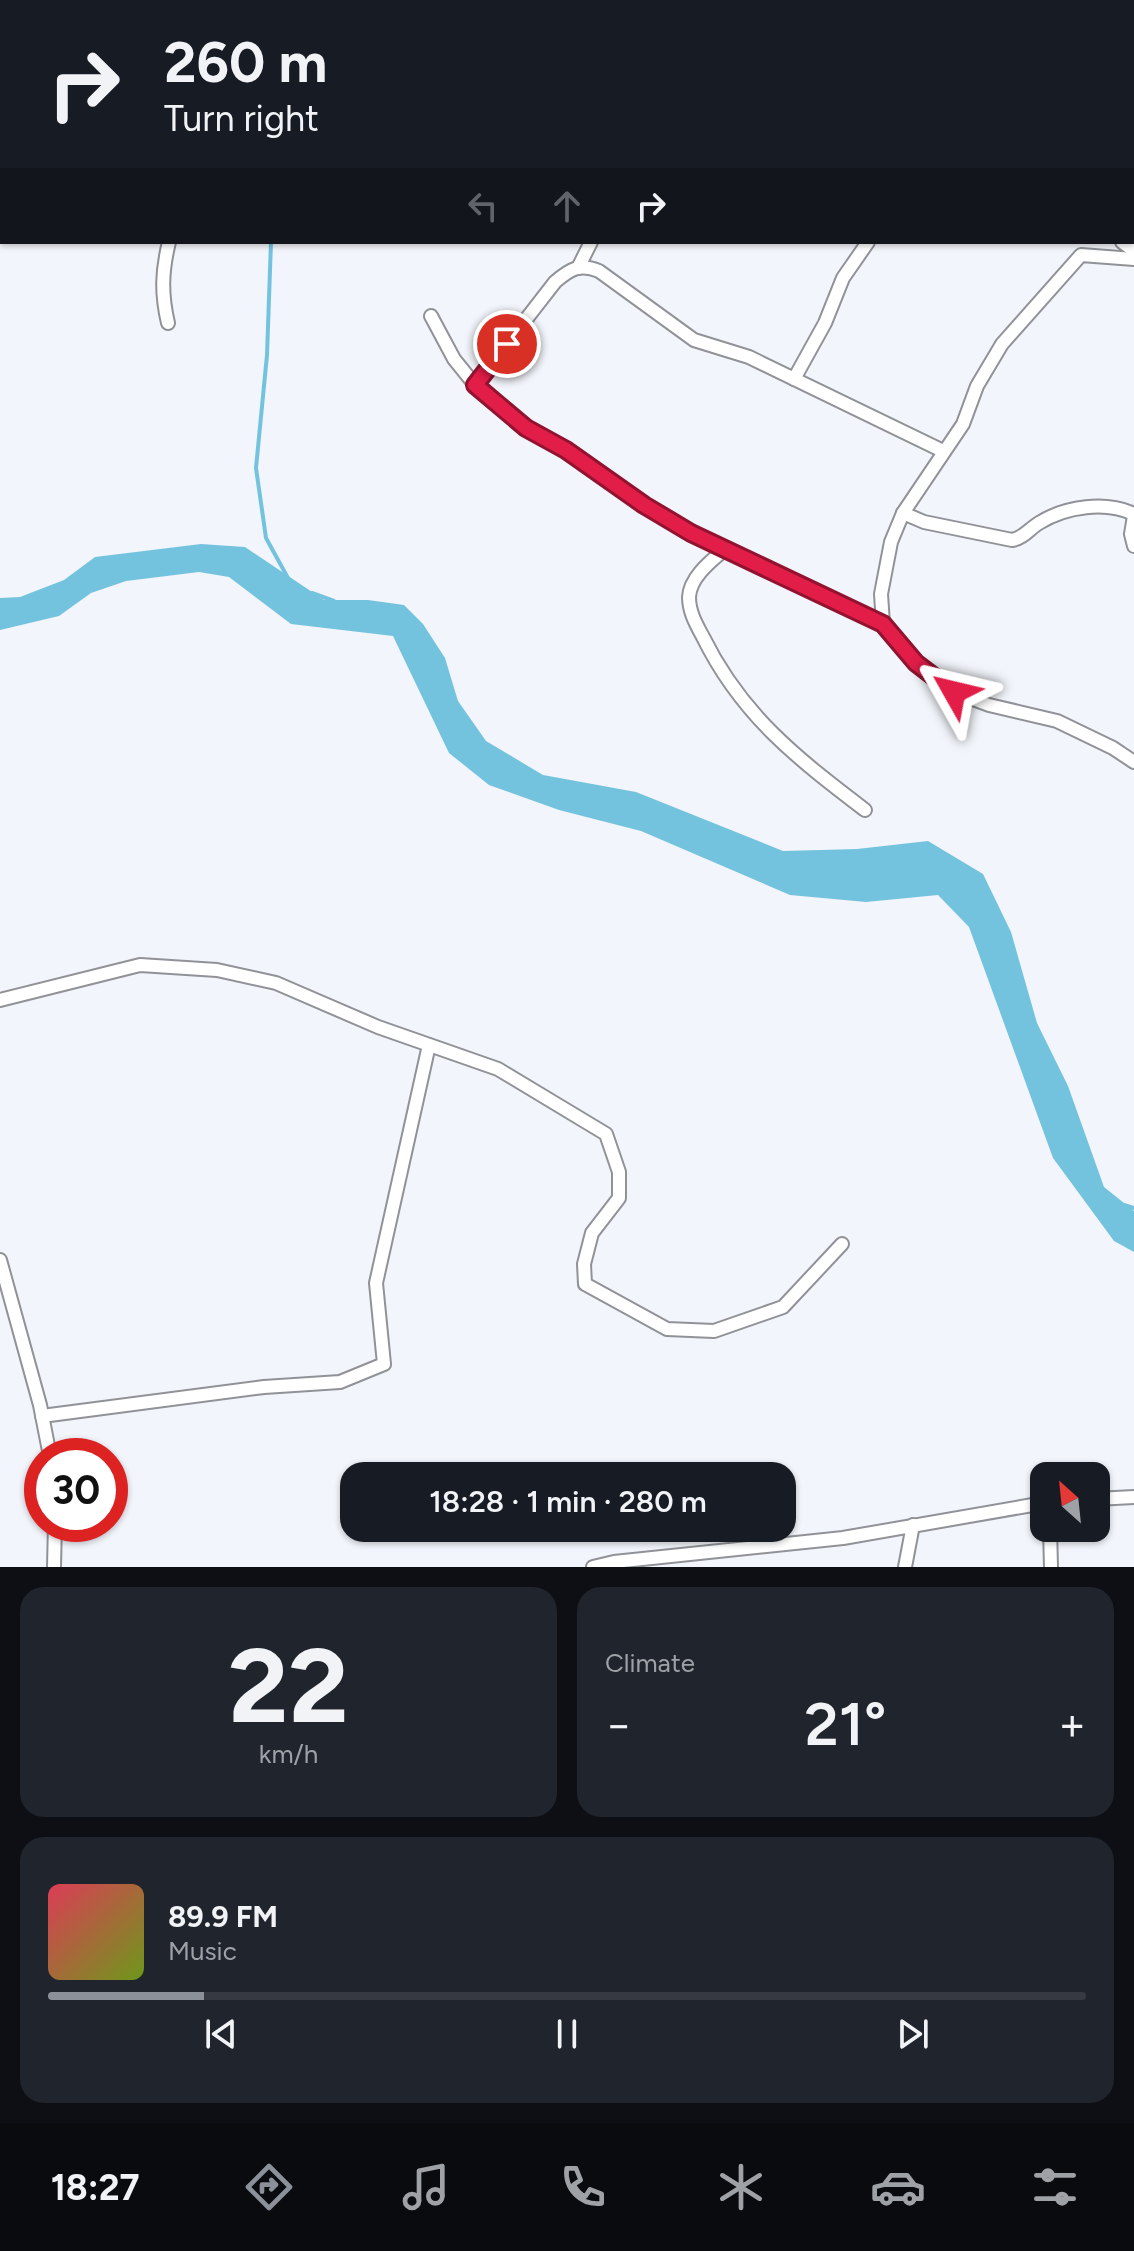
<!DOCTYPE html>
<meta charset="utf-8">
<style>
body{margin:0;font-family:Figtree,sans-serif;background:#20242c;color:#f1f3f6;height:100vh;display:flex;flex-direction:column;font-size:30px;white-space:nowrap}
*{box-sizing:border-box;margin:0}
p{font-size:26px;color:#9ea1a6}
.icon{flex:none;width:44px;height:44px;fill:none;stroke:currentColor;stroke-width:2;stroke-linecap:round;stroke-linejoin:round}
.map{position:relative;height:1567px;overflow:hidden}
.details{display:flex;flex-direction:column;gap:20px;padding:20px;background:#0d0f14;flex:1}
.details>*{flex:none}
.banner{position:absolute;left:0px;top:0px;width:1134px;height:244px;box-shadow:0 2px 6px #0004;background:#171b24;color:#f1f3f6;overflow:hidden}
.needle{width:52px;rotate:333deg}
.fabs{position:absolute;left:1030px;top:1462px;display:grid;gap:16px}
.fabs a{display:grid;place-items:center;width:80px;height:80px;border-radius:16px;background:#171b24;box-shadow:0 2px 6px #0004;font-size:40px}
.speed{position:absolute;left:24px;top:1438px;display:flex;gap:16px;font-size:40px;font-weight:700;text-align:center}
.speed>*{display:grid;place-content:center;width:104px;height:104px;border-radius:50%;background:#171b24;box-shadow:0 2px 6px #0004;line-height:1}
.speed .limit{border:12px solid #d22;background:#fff;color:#111}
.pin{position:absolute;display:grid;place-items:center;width:68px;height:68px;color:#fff;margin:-34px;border:4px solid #fff;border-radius:50%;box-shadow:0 2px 8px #0007}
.me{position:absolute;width:88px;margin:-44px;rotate:307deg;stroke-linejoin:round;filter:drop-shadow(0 0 6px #0008)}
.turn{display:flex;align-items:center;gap:28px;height:168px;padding:0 32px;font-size:36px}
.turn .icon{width:104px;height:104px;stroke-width:2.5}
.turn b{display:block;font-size:56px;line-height:68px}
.lanes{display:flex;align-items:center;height:76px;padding:0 32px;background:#0003;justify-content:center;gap:40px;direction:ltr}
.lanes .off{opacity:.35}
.big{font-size:60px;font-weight:600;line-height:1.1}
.details .tile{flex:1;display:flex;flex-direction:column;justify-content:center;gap:12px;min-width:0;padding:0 28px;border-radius:24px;background:#20242c}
.details .dial{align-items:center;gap:0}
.dial b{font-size:104px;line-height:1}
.song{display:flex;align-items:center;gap:24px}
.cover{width:96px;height:96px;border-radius:12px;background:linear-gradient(135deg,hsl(350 70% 55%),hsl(80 70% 35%))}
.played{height:8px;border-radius:4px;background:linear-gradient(90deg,#8c9099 15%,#363941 15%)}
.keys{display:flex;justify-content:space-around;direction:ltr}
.heat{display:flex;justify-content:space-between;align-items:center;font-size:44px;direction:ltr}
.details .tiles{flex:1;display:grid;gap:20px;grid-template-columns:1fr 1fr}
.tile:last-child{grid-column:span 2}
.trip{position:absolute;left:340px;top:1462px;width:456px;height:80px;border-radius:24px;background:#171b24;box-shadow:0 2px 6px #0004;font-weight:600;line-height:80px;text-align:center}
.menu{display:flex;height:128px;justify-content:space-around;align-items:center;background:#090b0e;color:#9ea1a6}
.menu .icon{width:56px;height:56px}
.menu .current{color:#8c9099}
.menu b{font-size:36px;color:#f1f3f6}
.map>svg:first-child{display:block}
</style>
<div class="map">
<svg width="1134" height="1567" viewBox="0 0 1134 1567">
<rect width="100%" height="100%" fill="#f2f5fb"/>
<polygon fill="#74c3de" points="201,544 245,547 324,600 368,600 404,605 423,624 445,658 458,701 486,741 543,775 636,792 783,851 857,849 928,841 983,874 1011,932 1037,1023 1068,1086 1104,1187 1134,1211 1134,1252 1114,1241 1053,1158 969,927 938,895 866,902 790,895 641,831 559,810 489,785 449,753 393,636 291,624 229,577 199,572 126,581 91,593 59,616 0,630 0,598 20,597 64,580 95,557"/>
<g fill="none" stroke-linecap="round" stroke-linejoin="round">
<g stroke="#74c3de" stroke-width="4">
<polyline points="257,0 257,2"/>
<polyline points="271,242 267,355 256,468 266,538 288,578"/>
<polyline points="312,593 334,601"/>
<polyline points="1124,1205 1134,1208"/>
</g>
<defs>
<g id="minor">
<polyline points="150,0 150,2"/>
<polyline points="397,0 397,2"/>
<polyline points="1132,21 1134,22"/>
<polyline points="1122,242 1134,251"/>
<polyline points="1134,259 1081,255 1002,344 977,386 963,424 903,513 891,542 881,594 883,624 916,663 954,692 989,705 1057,721 1113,748 1134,762"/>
<polyline points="578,268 591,242"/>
<polyline points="431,316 454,359 475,385 526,428 566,450 644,505 691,533 883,624"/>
<path d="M168 323C161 293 162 271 169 242"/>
<polyline points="794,379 825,323 843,278 868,242"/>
<path d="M475 385 555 282C570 269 580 263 599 271L694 340 749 357 943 451"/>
<path d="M903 513 924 522 1012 540C1024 538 1029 529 1039 523 1066 506 1106 501 1134 514"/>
<polyline points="1134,516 1131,534 1134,546"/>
<path d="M725 549C711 561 690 577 689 597 689 612 696 624 703 637 742 716 797 758 865 810"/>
<polyline points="0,1000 140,965 217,970 276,983 378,1027 498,1069 606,1134 619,1172 619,1198 592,1233 584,1264 585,1284 667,1329 714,1331 783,1307 842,1244"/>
<polyline points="0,1260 40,1405 50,1456"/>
<polyline points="42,1416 264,1387 340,1382 384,1364 376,1283 429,1045"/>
<polyline points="1096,1499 1134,1497"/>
<polyline points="1050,1528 1051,1567"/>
<polyline points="54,1567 55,1524"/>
<polyline points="593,1567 614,1562 843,1538 1044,1503"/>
<polyline points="905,1567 913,1525"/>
</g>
</defs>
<use href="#minor" stroke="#909298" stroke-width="16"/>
<use href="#minor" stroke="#fff" stroke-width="12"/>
</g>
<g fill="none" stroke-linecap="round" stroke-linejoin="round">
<defs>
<polyline id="route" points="507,344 475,385 526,428 566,450 644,505 691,533 883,624 916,663 954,692"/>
</defs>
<use href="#route" stroke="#92132f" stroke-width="20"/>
<use href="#route" stroke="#e11d48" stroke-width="14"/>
</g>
</svg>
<div class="fabs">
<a><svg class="needle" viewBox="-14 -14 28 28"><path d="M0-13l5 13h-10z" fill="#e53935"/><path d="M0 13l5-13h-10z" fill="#9ea1a6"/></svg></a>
</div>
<div class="speed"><div class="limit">30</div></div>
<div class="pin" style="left:507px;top:344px;background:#d93025"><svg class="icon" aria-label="arrive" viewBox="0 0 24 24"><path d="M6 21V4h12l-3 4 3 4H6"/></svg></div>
<svg class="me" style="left:954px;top:692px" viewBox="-20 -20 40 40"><path d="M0-17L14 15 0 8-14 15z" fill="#e11d48" stroke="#fff" stroke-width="4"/></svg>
<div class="trip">18:28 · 1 min · 280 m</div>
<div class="banner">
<div class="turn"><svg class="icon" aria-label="right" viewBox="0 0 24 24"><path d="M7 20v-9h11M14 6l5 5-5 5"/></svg><div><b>260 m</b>Turn right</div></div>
<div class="lanes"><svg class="icon off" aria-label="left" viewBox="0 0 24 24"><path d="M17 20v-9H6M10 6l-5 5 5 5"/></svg><svg class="icon off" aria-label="ahead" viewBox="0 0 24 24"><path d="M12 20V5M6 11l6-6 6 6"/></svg><svg class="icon" aria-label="right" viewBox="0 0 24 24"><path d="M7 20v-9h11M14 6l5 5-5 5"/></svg></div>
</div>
</div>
<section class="details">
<div class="tiles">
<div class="tile dial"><b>22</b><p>km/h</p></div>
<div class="tile"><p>Climate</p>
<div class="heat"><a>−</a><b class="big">21°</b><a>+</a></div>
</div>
<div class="tile">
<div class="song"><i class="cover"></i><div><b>89.9 FM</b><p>Music</p></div></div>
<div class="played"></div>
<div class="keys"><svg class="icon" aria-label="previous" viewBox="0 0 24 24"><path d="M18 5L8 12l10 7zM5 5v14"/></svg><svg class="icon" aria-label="pause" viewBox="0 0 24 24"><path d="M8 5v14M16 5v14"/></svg><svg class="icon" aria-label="next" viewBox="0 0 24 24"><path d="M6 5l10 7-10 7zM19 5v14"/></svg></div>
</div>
</div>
</section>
<nav class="menu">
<b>18:27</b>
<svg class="icon current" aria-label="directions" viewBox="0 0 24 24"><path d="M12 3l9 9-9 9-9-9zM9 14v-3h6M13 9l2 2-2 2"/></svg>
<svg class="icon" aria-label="music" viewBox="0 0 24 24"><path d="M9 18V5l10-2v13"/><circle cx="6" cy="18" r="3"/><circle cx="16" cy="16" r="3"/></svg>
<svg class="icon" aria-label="phone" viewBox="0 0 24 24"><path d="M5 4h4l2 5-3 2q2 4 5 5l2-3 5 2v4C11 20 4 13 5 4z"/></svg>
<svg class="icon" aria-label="climate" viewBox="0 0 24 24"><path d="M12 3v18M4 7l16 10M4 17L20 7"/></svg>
<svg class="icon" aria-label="car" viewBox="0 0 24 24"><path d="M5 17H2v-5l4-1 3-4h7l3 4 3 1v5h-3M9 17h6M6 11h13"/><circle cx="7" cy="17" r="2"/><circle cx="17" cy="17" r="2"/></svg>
<svg class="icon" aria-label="filters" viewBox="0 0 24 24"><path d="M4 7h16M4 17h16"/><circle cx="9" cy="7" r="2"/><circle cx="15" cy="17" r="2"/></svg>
</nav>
